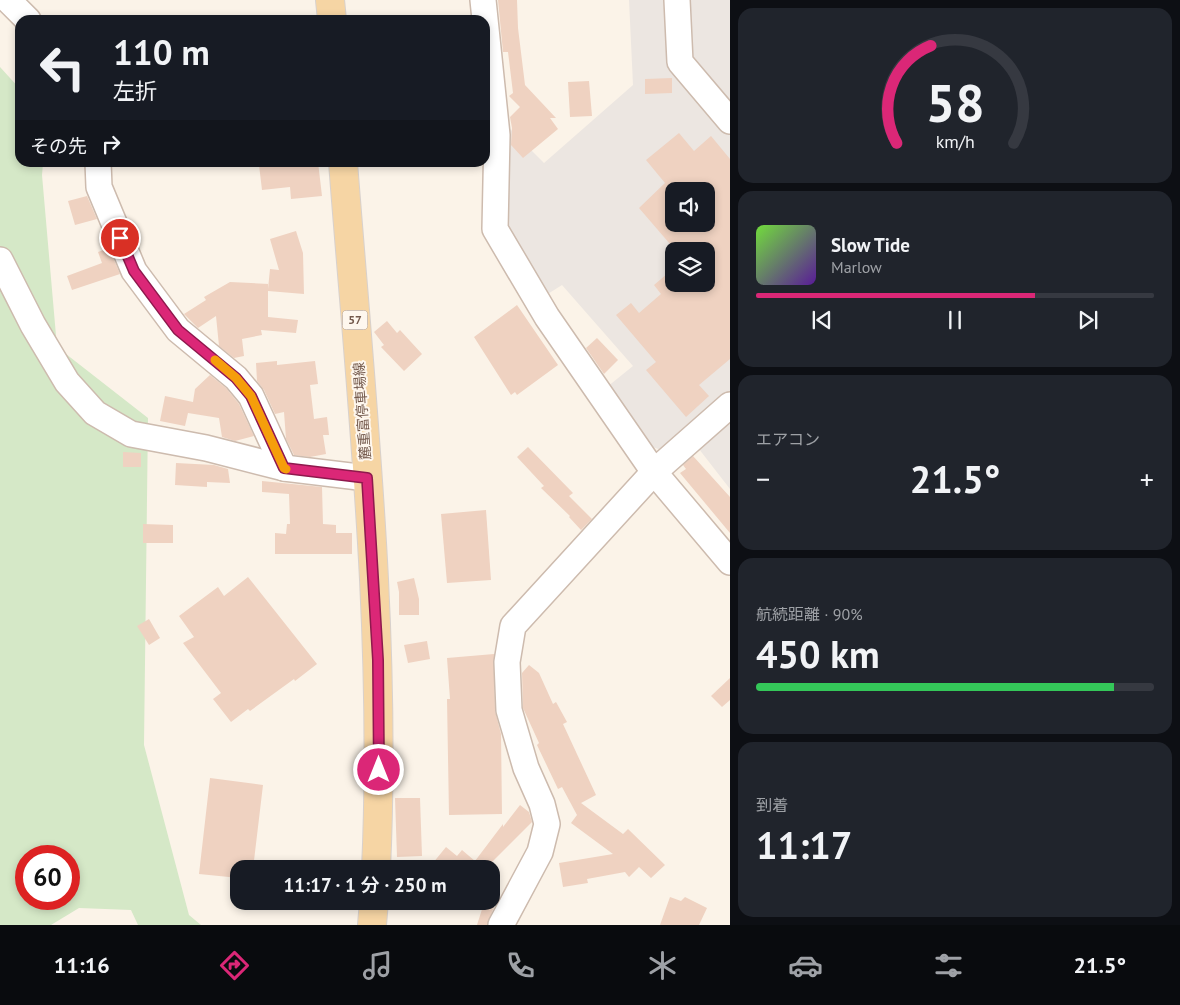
<!DOCTYPE html>
<html lang="ja">
<meta charset="utf-8">
<style>
body{margin:0;font-family:"PT Sans","Noto Sans JP",sans-serif;background:#20242c;color:#f1f3f6;height:100vh;display:flex;flex-direction:column;font-size:19px;white-space:nowrap}
*{box-sizing:border-box;margin:0}
p{font-size:16px;color:#9ea1a6}
.icon{flex:none;width:28px;height:28px;fill:none;stroke:currentColor;stroke-width:2;stroke-linecap:round;stroke-linejoin:round}
.map{position:relative;flex:1;overflow:hidden}
.side{display:flex;flex-direction:column;gap:8px;padding:8px;background:#0d0f14;width:450px}
.side>*{flex:none}
.hud{position:absolute;left:15px;top:15px;width:475px;height:152px;border-radius:15px;box-shadow:0 2px 8px #0003;background:#171b24;color:#f1f3f6;overflow:hidden}
.tools{position:absolute;left:665px;top:182px;display:grid;gap:10px}
.tools a{display:grid;place-items:center;width:50px;height:50px;border-radius:10px;background:#171b24;box-shadow:0 2px 8px #0003;font-size:25px}
.speed{position:absolute;left:15px;top:845px;display:flex;gap:10px;font-size:25px;font-weight:700;text-align:center}
.speed>*{display:grid;place-content:center;width:65px;height:65px;border-radius:50%;background:#171b24;box-shadow:0 2px 8px #0003;line-height:1}
.speed .limit{border:8px solid #d22;background:#fff;color:#111}
.pin{position:absolute;display:grid;place-items:center;width:42px;height:42px;color:#fff;margin:-21px;border:2px solid #fff;border-radius:50%;box-shadow:0 1px 5px #0007}
.me{position:absolute;width:55px;margin:-28px;rotate:0deg;stroke-linejoin:round;filter:drop-shadow(0 0 4px #0008)}
.turn{display:flex;align-items:center;gap:18px;height:105px;padding:0 15px;font-size:22px}
.turn .icon{width:65px;height:65px;stroke-width:2.5}
.turn b{display:block;font-size:35px;line-height:42px}
.then{display:flex;align-items:center;height:48px;padding:0 15px;background:#0003;gap:10px;font-size:19px}
.big{font-size:38px;font-weight:600;line-height:1.1}
.side .card{flex:1;display:flex;flex-direction:column;justify-content:center;gap:8px;min-width:0;padding:0 18px;border-radius:15px;background:#20242c}
.side .dial{align-items:center;gap:0}
.dial svg{height:130px;overflow:visible;fill:none;stroke:#363941;stroke-width:7;stroke-linecap:round;text-anchor:middle}
.dial text{fill:#f1f3f6;stroke:none}
.song{display:flex;align-items:center;gap:15px}
.cover{width:60px;height:60px;border-radius:8px;background:linear-gradient(135deg,hsl(100 70% 55%),hsl(270 70% 35%))}
.played{height:5px;border-radius:2px;background:linear-gradient(90deg,#db2777 70%,#363941 70%)}
.keys{display:flex;justify-content:space-around;direction:ltr}
.heat{display:flex;justify-content:space-between;align-items:center;font-size:28px;direction:ltr}
.charge{height:8px;border-radius:4px;background:linear-gradient(90deg,#34c759 90%,#363941 0)}
.trip{position:absolute;left:230px;top:860px;width:270px;height:50px;border-radius:15px;background:#171b24;box-shadow:0 2px 8px #0003;font-weight:600;line-height:50px;text-align:center}
.dock{display:flex;height:80px;justify-content:space-around;align-items:center;background:#090b0e;color:#9ea1a6}
.dock .icon{width:35px;height:35px}
.dock .active{color:#db2777}
.dock b{font-size:22px;color:#f1f3f6}
main{display:flex;flex:1;min-height:0}
.map>svg:first-child{display:block}
</style>
<main>
<div class="map">
<svg width="730" height="925" viewBox="0 0 730 925">
<rect width="100%" height="100%" fill="#fbf3e8"/>
<path fill="#ece6e1" fill-rule="evenodd" d="M629 0H730V489L685 431 664 451 650 446 607 387 633 366 562 285 543 297 507 229 508 127 544 163 633 85ZM674 191H706V224H674ZM674 251H706V284H674Z"/>
<path fill="#d5e8c7" fill-rule="evenodd" d="M0 67 20 89V162L43 163 42 175 57 347 148 418 144 745 189 915 201 925H138L131 910 79 908 51 925H0ZM26 856H69V899H26Z"/>
<g fill="#efd2c1" fill-rule="evenodd">
<polygon points="498,0 517,0 518,28 525,85 556,118 550,118 558,129 523,158 511,145 512,128 510,117 520,107 509,96 513,93 508,52 503,52"/>
<polygon points="672,78 672,93 645,94 645,79"/>
<polygon points="589,81 592,116 570,117 568,82"/>
<path d="M679 133 694 151 711 136 730 159V359L699 385 709 396 686 417 646 370 656 362 616 315 631 303 639 313 661 294 654 285 674 268V284H706V251H676L639 208 665 183 646 160ZM674 191H706V224H674Z"/>
<polygon points="288,162 318,162 322,196 291,199 290,187 262,190 259,165"/>
<polygon points="87,196 97,219 75,225 68,201"/>
<polygon points="296,231 303,253 304,294 268,291 268,317 298,320 296,333 261,330 262,335 242,339 244,356 234,358 219,346 216,316 198,328 184,314 206,300 204,297 230,282 269,284 268,289 270,269 279,270 270,239"/>
<polygon points="109,248 120,274 72,290 67,276 102,263 98,252"/>
<polygon points="517,305 558,365 517,395 515,392 511,395 474,337"/>
<polygon points="387,321 397,333 400,330 422,354 404,371 381,347 384,345 374,332"/>
<polygon points="597,338 618,360 604,374 586,348"/>
<polygon points="277,361 277,365 315,361 318,384 310,385 314,419 327,417 329,435 323,435 326,454 310,457 294,455 286,439 284,412 275,414 264,390 257,381 256,363"/>
<polygon points="210,375 226,388 239,404 254,436 235,441 222,437 219,418 188,413 185,426 160,421 165,396 193,402 195,389"/>
<polygon points="528,447 573,493 569,496 592,519 581,530 569,517 570,516 541,488 544,486 517,457"/>
<polygon points="123,452 141,453 141,467 123,467"/>
<polygon points="693,456 730,497 730,533 680,473 686,469 683,465"/>
<polygon points="176,463 214,465 228,469 230,483 207,482 207,487 175,485"/>
<polygon points="262,481 322,487 323,524 336,525 336,533 352,533 352,554 275,554 275,533 286,534 287,524 290,524 289,494 262,492"/>
<polygon points="486,510 491,580 447,583 441,514"/>
<polygon points="143,524 173,525 173,543 143,543"/>
<polygon points="248,577 317,664 295,681 294,679 250,711 248,709 231,722 213,699 221,693 183,643 194,637 179,616 218,587 224,596"/>
<polygon points="414,578 419,599 419,615 399,615 399,592 397,582"/>
<polygon points="149,619 160,638 149,645 137,626"/>
<polygon points="427,641 430,659 408,663 404,645"/>
<polygon points="494,654 495,711 501,734 502,814 449,815 447,699 450,699 447,658"/>
<polygon points="529,665 539,673 553,704 556,702 567,722 563,724 596,795 581,803 623,834 628,829 665,865 651,878 639,867 629,877 625,872 587,879 588,883 563,887 559,863 613,854 571,823 577,815 562,787 558,789 537,745 539,743 523,708 522,673"/>
<polygon points="730,678 730,700 722,707 711,696"/>
<polygon points="210,778 263,785 253,869 239,869 239,878 199,874"/>
<polygon points="395,798 420,798 422,856 397,857"/>
<polygon points="520,805 529,812 532,822 485,869 428,869 446,847 457,856 462,850 475,861 503,824 503,827"/>
<polygon points="670,897 681,901 685,897 707,908 699,925 660,925"/>
<polygon points="484,903 494,907 487,925 477,925"/>
</g>
<g fill="none" stroke-linecap="round" stroke-linejoin="round">
<defs>
<g id="minor">
<polyline points="8,0 28,20"/>
<polyline points="483,0 497,135 495,229 547,317 654,472 730,562"/>
<polyline points="677,0 680,62 730,121"/>
<polyline points="98,162 99,187 134,271 178,330 236,378 251,396 284,468"/>
<polyline points="0,260 33,325 67,382 95,413 131,434 206,448 284,468 367,478"/>
<polyline points="501,925 540,852 547,824 542,804 526,768 509,710 507,662 513,626 654,472 730,405"/>
</g>
<g id="major">
<polyline points="330,0 332,20"/>
<path d="M343 162C361 397 387 633 376 869"/>
<polyline points="372,925 374,901"/>
</g>
</defs>
<use href="#minor" stroke="#cdbbae" stroke-width="28"/>
<use href="#major" stroke="#d8d1cd" stroke-width="30"/>
<use href="#minor" stroke="#fff" stroke-width="25"/>
<use href="#major" stroke="#f6d5a4" stroke-width="28"/>
</g>
<g fill="none" stroke-linecap="round" stroke-linejoin="round">
<defs>
<polyline id="route" points="120,238 134,271 178,330 236,378 251,396 284,468 367,478 378,660 379,770"/>
</defs>
<use href="#route" stroke="#8e194d" stroke-width="12"/>
<use href="#route" stroke="#db2777" stroke-width="9"/>
<polyline stroke="#f59e0b" stroke-width="9" points="215,360 236,378 251,396 284,468 286,469"/>
</g>
<g text-anchor="middle" stroke-width="4" stroke-linejoin="round" paint-order="stroke">
<rect fill="#fef7ee" stroke="#9d897d" stroke-width="1" x="342.5" y="310.5" width="25" height="19" rx="4"/>
<g font-size="12" font-weight="bold" fill="#745a4d">
<text x="355" y="324">57</text>
</g>
<g font-size="14" fill="#745a4d" stroke="#fef7ee">
<text transform="translate(362 411) rotate(-94)" y="5">麓重富停車場線</text>
</g>
</g>
</svg>
<div class="tools">
<a><svg class="icon" aria-label="sound" viewBox="0 0 24 24"><path d="M4 9h4l5-4v14l-5-4H4zM17 9q2 3 0 6"/></svg></a>
<a><svg class="icon" aria-label="layers" viewBox="0 0 24 24"><path d="M12 4l9 5-9 5-9-5zM3 14l9 5 9-5"/></svg></a>
</div>
<div class="speed"><div class="limit">60</div></div>
<div class="pin" style="left:120px;top:238px;background:#d93025"><svg class="icon" aria-label="arrive" viewBox="0 0 24 24"><path d="M6 21V4h12l-3 4 3 4H6"/></svg></div>
<svg class="me" style="left:379px;top:770px" viewBox="-20 -20 40 40"><circle r="17" fill="#db2777" stroke="#fff" stroke-width="3"/><path d="M0-11L8 9 0 5-8 9z" fill="#fff"/></svg>
<div class="trip">11:17 · 1 分 · 250 m</div>
<div class="hud">
<div class="turn"><svg class="icon" aria-label="left" viewBox="0 0 24 24"><path d="M17 20v-9H6M10 6l-5 5 5 5"/></svg><div><b>110 m</b>左折</div></div>
<div class="then">その先<svg class="icon" aria-label="right" viewBox="0 0 24 24"><path d="M7 20v-9h11M14 6l5 5-5 5"/></svg></div>
</div>
</div>
<section class="side">
<div class="card dial"><svg viewBox="0 0 100 80">
<path d="M14 69A42 42 0 1 1 86 69"/>
<path d="M14 69A42 42 0 0 1 35 9" stroke="#db2777"/>
<text x="50" y="56" font-size="32" font-weight="700">58</text>
<text x="50" y="72" font-size="11">km/h</text>
</svg></div>
<div class="card">
<div class="song"><i class="cover"></i><div><b>Slow Tide</b><p>Marlow</p></div></div>
<div class="played"></div>
<div class="keys"><svg class="icon" aria-label="previous" viewBox="0 0 24 24"><path d="M18 5L8 12l10 7zM5 5v14"/></svg><svg class="icon" aria-label="pause" viewBox="0 0 24 24"><path d="M8 5v14M16 5v14"/></svg><svg class="icon" aria-label="next" viewBox="0 0 24 24"><path d="M6 5l10 7-10 7zM19 5v14"/></svg></div>
</div>
<div class="card"><p>エアコン</p>
<div class="heat"><a>−</a><b class="big">21.5°</b><a>+</a></div>
</div>
<div class="card"><p>航続距離 · 90%</p><b class="big">450 km</b><div class="charge"></div></div>
<div class="card"><p>到着</p><b class="big">11:17</b></div>
</section>
</main>
<nav class="dock">
<b>11:16</b>
<svg class="icon active" aria-label="directions" viewBox="0 0 24 24"><path d="M12 3l9 9-9 9-9-9zM9 14v-3h6M13 9l2 2-2 2"/></svg>
<svg class="icon" aria-label="music" viewBox="0 0 24 24"><path d="M9 18V5l10-2v13"/><circle cx="6" cy="18" r="3"/><circle cx="16" cy="16" r="3"/></svg>
<svg class="icon" aria-label="phone" viewBox="0 0 24 24"><path d="M5 4h4l2 5-3 2q2 4 5 5l2-3 5 2v4C11 20 4 13 5 4z"/></svg>
<svg class="icon" aria-label="climate" viewBox="0 0 24 24"><path d="M12 3v18M4 7l16 10M4 17L20 7"/></svg>
<svg class="icon" aria-label="car" viewBox="0 0 24 24"><path d="M5 17H2v-5l4-1 3-4h7l3 4 3 1v5h-3M9 17h6M6 11h13"/><circle cx="7" cy="17" r="2"/><circle cx="17" cy="17" r="2"/></svg>
<svg class="icon" aria-label="filters" viewBox="0 0 24 24"><path d="M4 7h16M4 17h16"/><circle cx="9" cy="7" r="2"/><circle cx="15" cy="17" r="2"/></svg>
<b>21.5°</b>
</nav>
